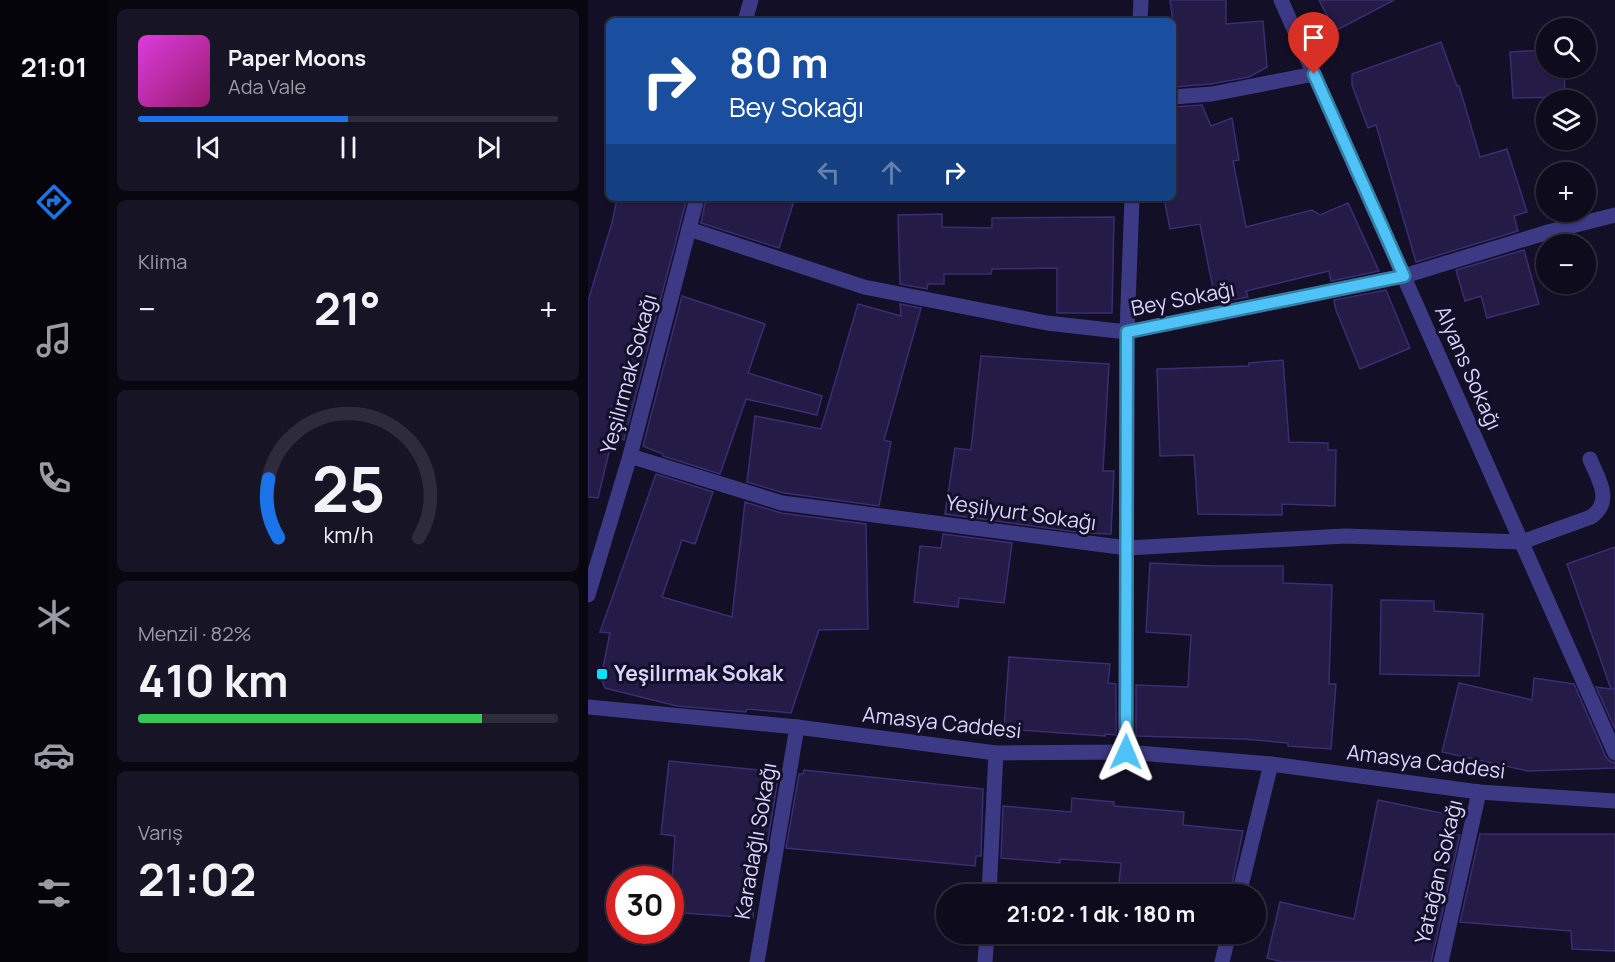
<!DOCTYPE html>
<html lang="tr">
<meta charset="utf-8">
<style>
body{margin:0;font-family:Manrope,sans-serif;background:#171425;color:#f1f3f6;height:100vh;display:flex;flex-direction:column;font-size:22px;white-space:nowrap}
*{box-sizing:border-box;margin:0}
p{font-size:20px;color:#9b9ba3}
.icon{flex:none;width:33px;height:33px;fill:none;stroke:currentColor;stroke-width:2;stroke-linecap:round;stroke-linejoin:round}
.map{position:relative;flex:1;overflow:hidden}
.panel{display:flex;flex-direction:column;gap:9px;padding:9px;background:#08060f;width:480px}
.panel>*{flex:none}
.hud{position:absolute;left:18px;top:18px;width:570px;height:183px;border-radius:9px;box-shadow:0 2px 4px #0004,0 0 0 2px #2e2b3b;background:#1a4fa0;color:#fff;overflow:hidden}
.fabs{position:absolute;left:948px;top:18px;display:grid;gap:12px}
.fabs a{display:grid;place-items:center;width:60px;height:60px;border-radius:50%;background:#0e0b1c;box-shadow:0 2px 4px #0004,0 0 0 2px #2e2b3b;font-size:30px}
.speed{position:absolute;left:18px;top:866px;display:flex;gap:12px;font-size:30px;font-weight:700;text-align:center}
.speed>*{display:grid;place-content:center;width:78px;height:78px;border-radius:50%;background:#0e0b1c;box-shadow:0 2px 4px #0004,0 0 0 2px #2e2b3b;line-height:1}
.speed .limit{border:9px solid #d22;background:#fff;color:#111}
.pin{position:absolute;display:grid;place-items:center;width:51px;height:51px;color:#fff;margin:-62px -26px;border-radius:50% 50% 50% 0;rotate:-45deg;box-shadow:0 0 6px #0007}
.pin .icon{rotate:45deg}
.me{position:absolute;width:66px;margin:-33px;rotate:1deg;stroke-linejoin:round;filter:drop-shadow(0 0 4px #0008)}
.turn{display:flex;align-items:center;gap:21px;height:126px;padding:0 24px;font-size:27px}
.turn .icon{width:78px;height:78px;stroke-width:2.5}
.turn b{display:block;font-size:42px;line-height:51px}
.lanes{display:flex;align-items:center;height:57px;padding:0 24px;background:#0003;justify-content:center;gap:30px;direction:ltr}
.lanes .off{opacity:.35}
.big{font-size:45px;font-weight:700;line-height:1.1}
.panel .tile{flex:1;display:flex;flex-direction:column;justify-content:center;gap:9px;min-width:0;padding:0 21px;border-radius:9px;background:#171425}
.panel .dial{align-items:center;gap:0}
.dial svg{height:156px;overflow:visible;fill:none;stroke:#2e2b3b;stroke-width:7;stroke-linecap:round;text-anchor:middle}
.dial text{fill:#f1f3f6;stroke:none}
.song{display:flex;align-items:center;gap:18px}
.cover{width:72px;height:72px;border-radius:9px;background:linear-gradient(135deg,hsl(300 70% 55%),hsl(320 70% 35%))}
.played{height:6px;border-radius:3px;background:linear-gradient(90deg,#1a73e8 50%,#2e2b3b 50%)}
.keys{display:flex;justify-content:space-around;direction:ltr}
.heat{display:flex;justify-content:space-between;align-items:center;font-size:33px;direction:ltr}
.charge{height:9px;border-radius:4px;background:linear-gradient(90deg,#34c759 82%,#2e2b3b 0)}
.trip{position:absolute;left:348px;top:884px;width:330px;height:60px;border-radius:30px;background:#0e0b1c;box-shadow:0 2px 4px #0004,0 0 0 2px #2e2b3b;font-weight:700;line-height:60px;text-align:center}
main{display:flex;flex:1;min-height:0}
.dock{display:flex;flex-direction:column;width:108px;justify-content:space-around;align-items:center;background:#06040b;color:#9b9ba3}
.dock .icon{width:42px;height:42px}
.dock .active{color:#1a73e8}
.dock b{font-size:27px;color:#f1f3f6}
.map>svg:first-child{display:block}
</style>
<main>
<nav class="dock">
<b>21:01</b>
<svg class="icon active" aria-label="directions" viewBox="0 0 24 24"><path d="M12 3l9 9-9 9-9-9zM9 14v-3h6M13 9l2 2-2 2"/></svg>
<svg class="icon" aria-label="music" viewBox="0 0 24 24"><path d="M9 18V5l10-2v13"/><circle cx="6" cy="18" r="3"/><circle cx="16" cy="16" r="3"/></svg>
<svg class="icon" aria-label="phone" viewBox="0 0 24 24"><path d="M5 4h4l2 5-3 2q2 4 5 5l2-3 5 2v4C11 20 4 13 5 4z"/></svg>
<svg class="icon" aria-label="climate" viewBox="0 0 24 24"><path d="M12 3v18M4 7l16 10M4 17L20 7"/></svg>
<svg class="icon" aria-label="car" viewBox="0 0 24 24"><path d="M5 17H2v-5l4-1 3-4h7l3 4 3 1v5h-3M9 17h6M6 11h13"/><circle cx="7" cy="17" r="2"/><circle cx="17" cy="17" r="2"/></svg>
<svg class="icon" aria-label="filters" viewBox="0 0 24 24"><path d="M4 7h16M4 17h16"/><circle cx="9" cy="7" r="2"/><circle cx="15" cy="17" r="2"/></svg>
</nav>
<section class="panel">
<div class="tile">
<div class="song"><i class="cover"></i><div><b>Paper Moons</b><p>Ada Vale</p></div></div>
<div class="played"></div>
<div class="keys"><svg class="icon" aria-label="previous" viewBox="0 0 24 24"><path d="M18 5L8 12l10 7zM5 5v14"/></svg><svg class="icon" aria-label="pause" viewBox="0 0 24 24"><path d="M8 5v14M16 5v14"/></svg><svg class="icon" aria-label="next" viewBox="0 0 24 24"><path d="M6 5l10 7-10 7zM19 5v14"/></svg></div>
</div>
<div class="tile"><p>Klima</p>
<div class="heat"><a>−</a><b class="big">21°</b><a>+</a></div>
</div>
<div class="tile dial"><svg viewBox="0 0 100 80">
<path d="M14 69A42 42 0 1 1 86 69"/>
<path d="M14 69A42 42 0 0 1 9 39" stroke="#1a73e8"/>
<text x="50" y="56" font-size="32" font-weight="700">25</text>
<text x="50" y="72" font-size="11">km/h</text>
</svg></div>
<div class="tile"><p>Menzil · 82%</p><b class="big">410 km</b><div class="charge"></div></div>
<div class="tile"><p>Varış</p><b class="big">21:02</b></div>
</section>
<div class="map">
<svg width="1027" height="962" viewBox="0 0 1027 962">
<rect width="100%" height="100%" fill="#130f26"/>
<g fill="#241b47" stroke="#3b2d73" stroke-width="1.5">
<polygon points="582,0 638,0 638,24 675,21 679,67 661,77 623,84 586,87 585,21"/>
<polygon points="731,0 806,0 747,31"/>
<polygon points="853,42 869,86 871,86 892,157 919,149 939,212 926,216 930,231 828,262 788,125 780,128 764,85 764,74"/>
<polygon points="958,50 958,68 976,68 977,97 925,98 922,52"/>
<polygon points="614,105 623,126 644,118 651,160 645,161 658,227 724,210 732,215 760,203 791,271 743,281 741,271 658,291 660,297 628,303 612,224 582,229 576,198 585,198 586,107"/>
<polygon points="29,198 99,198 36,440 25,436 10,498 0,497 0,301 24,223"/>
<polygon points="118,198 207,198 191,248 113,223"/>
<polygon points="354,214 354,227 404,228 404,218 526,217 524,313 469,313 469,268 404,269 403,274 356,274 356,284 340,284 339,289 312,284 310,215"/>
<polygon points="936,250 951,304 899,318 893,296 877,301 868,270"/>
<polygon points="798,290 822,348 772,369 748,310 746,300"/>
<polygon points="94,296 177,324 160,373 234,396 229,415 158,399 132,474 75,456 75,454 55,446"/>
<polygon points="270,304 313,316 312,304 333,308 296,440 303,442 291,506 196,493 159,482 167,416 233,429"/>
<polygon points="393,356 521,364 515,471 526,471 523,534 496,533 357,514 367,448 383,450"/>
<polygon points="695,360 701,442 740,443 740,450 748,450 747,506 694,504 694,515 610,514 606,455 572,456 569,369 661,366 661,363"/>
<polygon points="68,474 125,492 107,544 94,540 74,597 144,617 157,502 193,513 278,524 280,629 231,630 203,713 159,709 158,712 89,706 17,688 13,677 22,633 12,632"/>
<polygon points="355,534 424,543 416,603 371,598 370,607 326,602 332,546 353,548"/>
<polygon points="1027,547 1027,688 1025,689 1027,689 1027,729 1008,687 1023,689 979,564"/>
<polygon points="562,563 624,566 695,566 695,583 744,585 741,684 748,684 743,749 700,746 700,743 655,739 548,736 548,685 600,687 603,635 558,632"/>
<polygon points="793,600 846,601 846,611 895,614 891,676 792,674"/>
<polygon points="421,657 522,664 520,683 528,684 528,735 517,734 517,736 416,729"/>
<polygon points="946,678 986,684 1018,757 1022,761 1027,763 1027,768 940,771 854,752 871,683 944,700"/>
<polygon points="81,761 191,772 179,846 170,845 165,918 82,912 87,836 73,834"/>
<polygon points="216,770 395,789 393,856 388,856 387,866 198,848 211,774 215,774"/>
<polygon points="484,798 526,802 526,806 596,812 595,825 655,831 642,894 530,894 533,863 472,859 472,863 413,858 415,806 483,812"/>
<polygon points="790,800 873,817 869,835 872,835 843,962 694,962 679,958 692,902 766,919"/>
<polygon points="892,834 1027,834 1027,951 984,949 983,931 872,922"/>
<polygon points="527,933 631,933 629,940"/>
</g>
<g fill="none" stroke-linecap="round" stroke-linejoin="round">
<g stroke="#3d3a85" stroke-width="15">
<polyline points="693,0 1027,753"/>
<polyline points="157,21 163,0"/>
<polyline points="552,21 553,0"/>
<polyline points="585,97 624,94 726,74"/>
<polyline points="101,229 276,287 459,323 539,332 816,276 960,232 1027,215"/>
<path d="M42 456 194 503 539 548 757 536 934 542 1003 517C1026 501 1010 479 1002 459"/>
<polyline points="0,595 42,456 109,198"/>
<polyline points="0,707 209,727 408,753 538,752 683,764 891,792 1027,801"/>
<polyline points="538,752 539,332 544,198"/>
<polyline points="401,894 408,753"/>
<polyline points="651,894 683,764"/>
<polyline points="169,962 209,727"/>
<polyline points="397,962 399,933"/>
<polyline points="634,962 641,933"/>
<polyline points="853,962 891,792"/>
</g>
</g>
<g fill="none" stroke-linecap="round" stroke-linejoin="round">
<defs>
<polyline id="route" points="538,752 539,332 816,276 726,74"/>
</defs>
<use href="#route" stroke="#337fa1" stroke-width="15"/>
<use href="#route" stroke="#4fc3f7" stroke-width="10"/>
</g>
<rect fill="#00e5ff" stroke="#130f26" stroke-width="2" x="8" y="668" width="12" height="12" rx="3"/>
<g text-anchor="middle" stroke-width="6" stroke-linejoin="round" paint-order="stroke">
<g font-size="21" fill="#d9d4ff" stroke="#130f26">
<text transform="translate(595 299) rotate(-11)" y="7">Bey Sokağı</text>
<text transform="translate(880 368) rotate(66)" y="7">Alyans Sokağı</text>
<text transform="translate(41 374) rotate(-75)" y="7">Yeşilırmak Sokağı</text>
<text transform="translate(433 513) rotate(8)" y="7">Yeşilyurt Sokağı</text>
<text transform="translate(354 723) rotate(6)" y="7">Amasya Caddesi</text>
<text transform="translate(838 762) rotate(7)" y="7">Amasya Caddesi</text>
<text transform="translate(168 841) rotate(-80)" y="7">Karadağlı Sokağı</text>
<text transform="translate(851 872) rotate(-77)" y="7">Yatağan Sokağı</text>
</g>
<g font-size="21" font-weight="bold" fill="#d9d4ff" stroke="#130f26" text-anchor="start">
<text x="26" y="681">Yeşilırmak Sokak</text>
</g>
</g>
</svg>
<div class="fabs">
<a><svg class="icon" aria-label="search" viewBox="0 0 24 24"><circle cx="10" cy="10" r="6"/><path d="M15 15l6 6"/></svg></a>
<a><svg class="icon" aria-label="layers" viewBox="0 0 24 24"><path d="M12 4l9 5-9 5-9-5zM3 14l9 5 9-5"/></svg></a>
<a>+</a>
<a>−</a>
</div>
<div class="speed"><div class="limit">30</div></div>
<div class="pin" style="left:726px;top:74px;background:#d93025"><svg class="icon" aria-label="arrive" viewBox="0 0 24 24"><path d="M6 21V4h12l-3 4 3 4H6"/></svg></div>
<svg class="me" style="left:538px;top:752px" viewBox="-20 -20 40 40"><path d="M0-17L14 15 0 8-14 15z" fill="#4fc3f7" stroke="#fff" stroke-width="4"/></svg>
<div class="trip">21:02 · 1 dk · 180 m</div>
<div class="hud">
<div class="turn"><svg class="icon" aria-label="right" viewBox="0 0 24 24"><path d="M7 20v-9h11M14 6l5 5-5 5"/></svg><div><b>80 m</b>Bey Sokağı</div></div>
<div class="lanes"><svg class="icon off" aria-label="left" viewBox="0 0 24 24"><path d="M17 20v-9H6M10 6l-5 5 5 5"/></svg><svg class="icon off" aria-label="ahead" viewBox="0 0 24 24"><path d="M12 20V5M6 11l6-6 6 6"/></svg><svg class="icon" aria-label="right" viewBox="0 0 24 24"><path d="M7 20v-9h11M14 6l5 5-5 5"/></svg></div>
</div>
</div>
</main>
